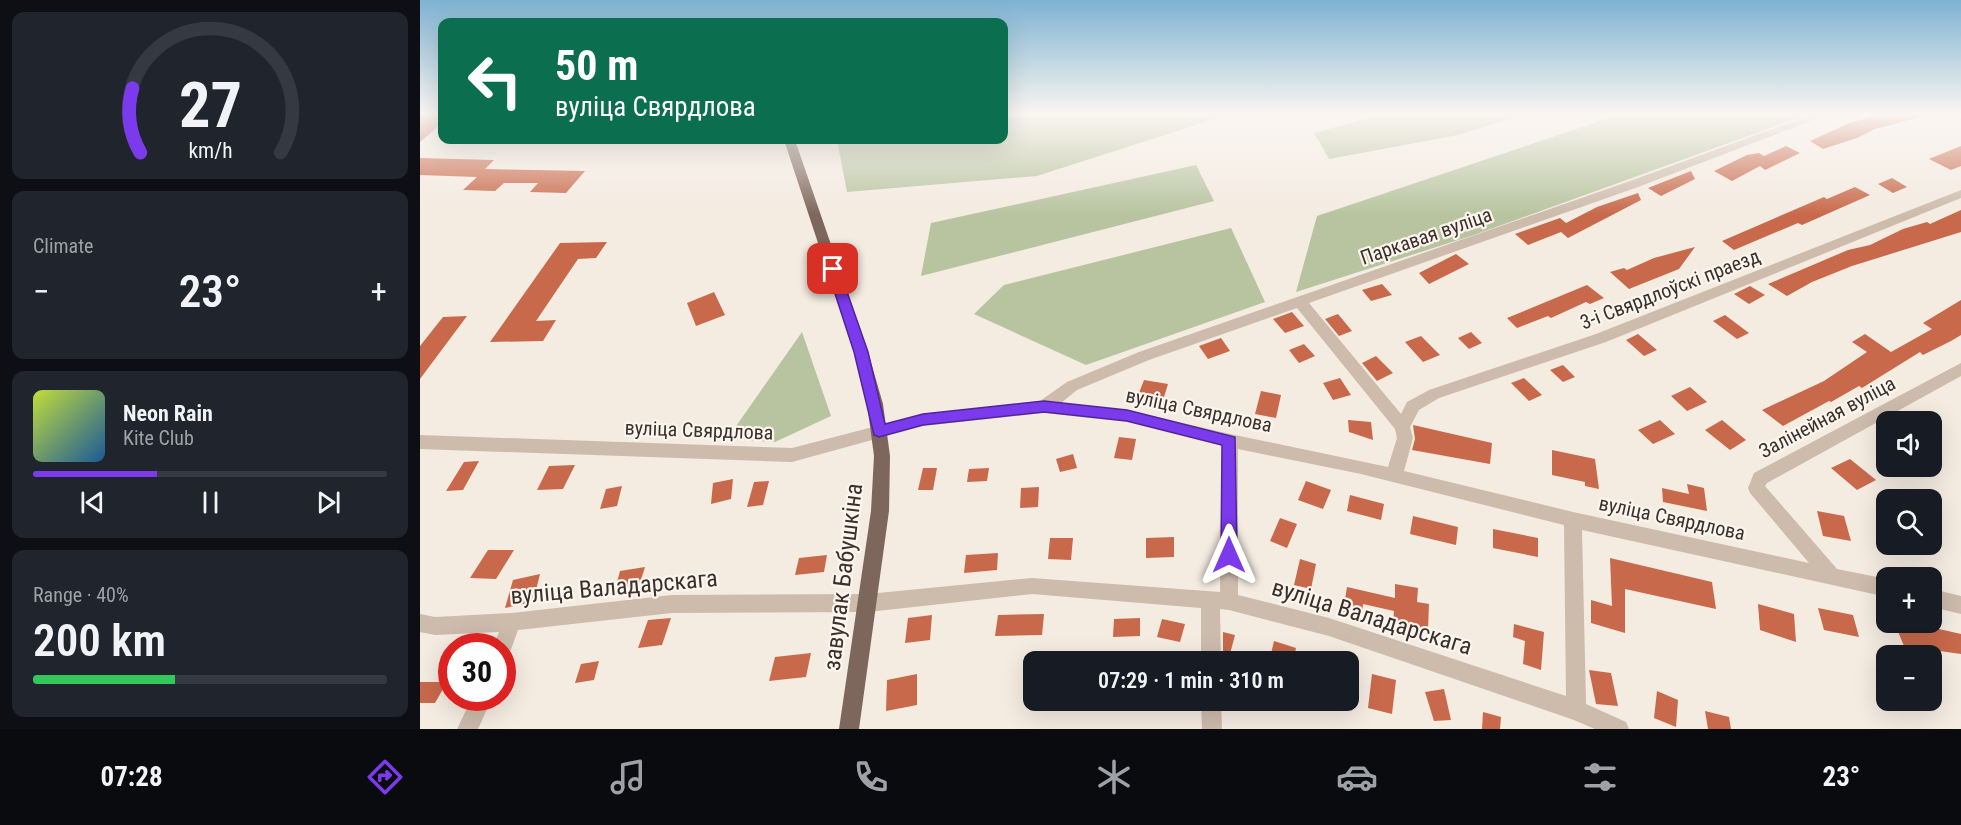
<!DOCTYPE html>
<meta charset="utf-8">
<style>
body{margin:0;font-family:"Roboto Condensed",sans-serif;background:#20242c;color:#f1f3f6;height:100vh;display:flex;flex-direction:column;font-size:22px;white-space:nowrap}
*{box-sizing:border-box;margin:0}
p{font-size:20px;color:#9ea1a6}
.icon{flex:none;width:33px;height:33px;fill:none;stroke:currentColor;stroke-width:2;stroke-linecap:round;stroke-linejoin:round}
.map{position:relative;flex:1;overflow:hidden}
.sheet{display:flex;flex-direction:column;gap:12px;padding:12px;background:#0d0f14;width:420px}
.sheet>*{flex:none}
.hud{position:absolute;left:18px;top:18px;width:570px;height:126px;border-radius:12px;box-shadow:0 6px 24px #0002;background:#0b6e4f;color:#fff;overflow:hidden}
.tools{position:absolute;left:1456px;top:411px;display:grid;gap:12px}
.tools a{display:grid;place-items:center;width:66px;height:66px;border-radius:12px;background:#171b24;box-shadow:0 6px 24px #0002;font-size:30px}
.speed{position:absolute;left:18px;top:633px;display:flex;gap:12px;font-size:30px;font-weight:700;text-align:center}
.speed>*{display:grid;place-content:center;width:78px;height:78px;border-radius:50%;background:#171b24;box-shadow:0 6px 24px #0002;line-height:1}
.speed .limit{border:9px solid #d22;background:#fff;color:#111}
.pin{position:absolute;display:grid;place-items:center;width:51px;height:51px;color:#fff;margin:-26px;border-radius:12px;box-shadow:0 3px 9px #0006}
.me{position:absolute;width:66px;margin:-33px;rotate:0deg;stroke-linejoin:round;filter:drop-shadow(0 0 4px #0008)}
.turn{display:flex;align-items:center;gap:21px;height:126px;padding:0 18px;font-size:27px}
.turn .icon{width:78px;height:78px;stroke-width:2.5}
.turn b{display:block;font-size:42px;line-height:51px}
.big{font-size:45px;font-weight:600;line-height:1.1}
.sheet .widget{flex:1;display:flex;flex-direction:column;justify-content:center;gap:9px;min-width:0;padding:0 21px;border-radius:12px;background:#20242c}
.sheet .dial{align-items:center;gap:0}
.dial svg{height:156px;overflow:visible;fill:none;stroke:#363941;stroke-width:7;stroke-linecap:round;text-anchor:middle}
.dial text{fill:#f1f3f6;stroke:none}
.song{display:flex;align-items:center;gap:18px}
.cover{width:72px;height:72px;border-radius:9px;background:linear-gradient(135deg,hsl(70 70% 55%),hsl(210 70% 35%))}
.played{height:6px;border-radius:3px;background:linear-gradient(90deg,#7c3aed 35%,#363941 35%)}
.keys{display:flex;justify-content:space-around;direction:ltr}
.heat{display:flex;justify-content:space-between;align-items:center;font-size:33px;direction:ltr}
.charge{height:9px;border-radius:4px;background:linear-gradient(90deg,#34c759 40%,#363941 0)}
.trip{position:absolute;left:603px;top:651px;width:336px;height:60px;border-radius:12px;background:#171b24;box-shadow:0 6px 24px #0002;font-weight:600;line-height:60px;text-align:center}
.tab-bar{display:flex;height:96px;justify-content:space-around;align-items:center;background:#090b0e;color:#9ea1a6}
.tab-bar .icon{width:42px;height:42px}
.tab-bar .active{color:#7c3aed}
.tab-bar b{font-size:27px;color:#f1f3f6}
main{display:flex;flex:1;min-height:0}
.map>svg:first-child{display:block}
</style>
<main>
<section class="sheet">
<div class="widget dial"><svg viewBox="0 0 100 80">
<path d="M14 69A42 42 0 1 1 86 69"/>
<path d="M14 69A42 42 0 0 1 10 36" stroke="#7c3aed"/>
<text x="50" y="56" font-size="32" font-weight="700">27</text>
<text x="50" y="72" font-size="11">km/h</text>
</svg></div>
<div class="widget"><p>Climate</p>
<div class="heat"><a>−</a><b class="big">23°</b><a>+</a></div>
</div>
<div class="widget">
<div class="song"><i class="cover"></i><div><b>Neon Rain</b><p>Kite Club</p></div></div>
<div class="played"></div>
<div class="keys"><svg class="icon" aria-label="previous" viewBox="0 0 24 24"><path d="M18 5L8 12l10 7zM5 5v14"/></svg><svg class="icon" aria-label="pause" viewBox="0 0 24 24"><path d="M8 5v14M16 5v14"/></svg><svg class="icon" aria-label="next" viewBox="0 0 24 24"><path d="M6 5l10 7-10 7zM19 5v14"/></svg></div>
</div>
<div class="widget"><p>Range · 40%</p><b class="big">200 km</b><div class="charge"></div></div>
</section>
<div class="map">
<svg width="1541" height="729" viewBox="0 0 1541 729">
<rect width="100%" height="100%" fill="#f4ebe1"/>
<g fill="#b8c4a0">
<polygon points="584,113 813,113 617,176 427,192 417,140 584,140"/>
<polygon points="967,113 1109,113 1038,135 909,159 894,133"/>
<polygon points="1204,113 1392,113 1054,235 876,292 897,216"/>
<polygon points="776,165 794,201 501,276 511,223"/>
<polygon points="811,228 845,302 666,365 554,314 584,285"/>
<polygon points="382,332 411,416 355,442 307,439"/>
</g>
<g fill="#c8694b">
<polygon points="0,113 22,113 22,123 0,142"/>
<polygon points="1467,113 1499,113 1500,117 1455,129 1437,138 1403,149 1390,141 1432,122"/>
<polygon points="1366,146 1380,153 1345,170 1340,166 1312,181 1294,171 1327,155 1339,153 1344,156"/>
<polygon points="1541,146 1541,166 1531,170 1509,159"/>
<polygon points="0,158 74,160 65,169 165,171 146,193 110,192 118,183 84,183 75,191 43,190 57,177 0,175"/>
<polygon points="1271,171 1275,179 1241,196 1228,188"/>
<polygon points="1472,178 1487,187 1473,193 1458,184"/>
<polygon points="1435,187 1450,195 1382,225 1378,223 1314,250 1302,241 1404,197 1407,199"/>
<polygon points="1218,193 1221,200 1148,238 1141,232 1108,245 1095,234 1140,218 1146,223 1177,207"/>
<polygon points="1541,210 1541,232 1432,266 1392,282 1367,296 1348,284 1428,250 1450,245 1483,229 1507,222 1510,224"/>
<polygon points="187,242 176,258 158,259 116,321 136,320 123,341 70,342 140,243"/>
<polygon points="1275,247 1259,269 1209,289 1190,272 1204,268 1207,270 1234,258"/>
<polygon points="1036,254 1049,264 1009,284 999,273"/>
<polygon points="962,284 972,295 951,301 942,290"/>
<polygon points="1167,285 1184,298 1170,304 1166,302 1131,318 1128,316 1097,328 1087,318"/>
<polygon points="1330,286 1345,295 1329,304 1314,294"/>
<polygon points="294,292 305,315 276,326 267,303"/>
<polygon points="1541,300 1541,335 1531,341 1503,355 1500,352 1442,388 1439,386 1411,402 1409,401 1363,426 1342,410 1404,381 1447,352 1432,342 1445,334 1471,352 1512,329 1503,323"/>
<polygon points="872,312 884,326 865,333 853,319"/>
<polygon points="918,314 932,331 919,336 905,319"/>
<polygon points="1305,315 1329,333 1317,339 1293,321"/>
<polygon points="47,316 0,379 0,346 23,317"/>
<polygon points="1051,332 1062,343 1049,349 1038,338"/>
<polygon points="1218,334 1237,350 1224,356 1206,340"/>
<polygon points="1001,336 1020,355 1003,362 985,342"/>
<polygon points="801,338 810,351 788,359 779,346"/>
<polygon points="884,344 895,356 879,363 869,350"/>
<polygon points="956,356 973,373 957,381 942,363"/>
<polygon points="1143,365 1155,377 1143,382 1130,370"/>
<polygon points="920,378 931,395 913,400 903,383"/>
<polygon points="1104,378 1122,395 1109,401 1091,383"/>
<polygon points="724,380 748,384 744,397 719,393"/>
<polygon points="1270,387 1287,402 1267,411 1251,396"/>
<polygon points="841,391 861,395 856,418 835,414"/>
<polygon points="928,420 951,422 953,440 929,432"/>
<polygon points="1240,420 1255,434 1233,444 1218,430"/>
<polygon points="1302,420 1326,440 1310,450 1285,430"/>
<polygon points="993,425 1072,443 1070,464 992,450 995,439"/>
<polygon points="699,437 716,439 712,460 694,458"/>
<polygon points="1132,450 1175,459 1179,489 1165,486 1165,482 1132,475"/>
<polygon points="653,454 657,468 640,472 636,459"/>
<polygon points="1430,459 1456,480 1437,490 1411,468"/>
<polygon points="59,461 43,490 26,491 44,462"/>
<polygon points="155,465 143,489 117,490 129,466"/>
<polygon points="503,468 517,468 513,490 498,490"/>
<polygon points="569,468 567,481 547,482 549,469"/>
<polygon points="313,479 311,499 291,504 293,483"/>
<polygon points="349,481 343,505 327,507 334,482"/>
<polygon points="886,481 911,490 903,509 878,500"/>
<polygon points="1267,484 1284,488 1287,511 1243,502 1242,488 1269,494"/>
<polygon points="202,486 197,506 180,509 186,489"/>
<polygon points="619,487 618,507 600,508 601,488"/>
<polygon points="930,495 964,504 961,520 927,511"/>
<polygon points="1397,511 1424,516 1431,541 1403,536"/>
<polygon points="993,516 1038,527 1036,545 990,534"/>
<polygon points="860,518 877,524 867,548 850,541"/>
<polygon points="1073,529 1118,538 1118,557 1073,548"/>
<polygon points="754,537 754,557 726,558 726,538"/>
<polygon points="630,538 653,538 651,560 628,559"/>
<polygon points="68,550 94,550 76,579 50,578"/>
<polygon points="578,553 577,570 544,573 546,555"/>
<polygon points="407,555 404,572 375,575 379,558"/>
<polygon points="1190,558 1292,582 1296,609 1205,589 1205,633 1171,623 1171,600 1192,606"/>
<polygon points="880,559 896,564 891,589 874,585"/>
<polygon points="225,567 219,586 195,590 200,571"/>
<polygon points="120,574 113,602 85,608 93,580"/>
<polygon points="975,584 998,588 997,602 1009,604 1008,630 973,623 974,611 943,604 942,616 923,612 927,587 975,598"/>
<polygon points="1338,604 1374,614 1376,642 1340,630"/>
<polygon points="1398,608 1433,615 1439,637 1404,630"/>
<polygon points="624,614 622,635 575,636 578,615"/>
<polygon points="512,615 510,640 485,643 488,618"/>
<polygon points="251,618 242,645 218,648 228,620"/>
<polygon points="720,618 720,636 693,637 694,619"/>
<polygon points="742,619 765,624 760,642 737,637"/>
<polygon points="1474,622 1506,626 1541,634 1541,654 1484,646"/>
<polygon points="1094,624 1124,632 1121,670 1103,664 1105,641 1093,637"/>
<polygon points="803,632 815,635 810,654 803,653"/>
<polygon points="854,641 876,648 873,662 849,662"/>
<polygon points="391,653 386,677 349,681 355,657"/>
<polygon points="179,661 174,680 155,683 161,664"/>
<polygon points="1169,670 1191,673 1198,706 1176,704"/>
<polygon points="497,674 497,705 466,711 467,680"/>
<polygon points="952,674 976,680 972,714 948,708"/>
<polygon points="0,682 27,682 15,703 0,703"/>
<polygon points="1024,689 1031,720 1014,721 1005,692"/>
<polygon points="1237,691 1258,700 1256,727 1234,718"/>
<polygon points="1285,711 1309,717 1311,729 1288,729"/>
<polygon points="1063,712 1081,717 1080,729 1062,729"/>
</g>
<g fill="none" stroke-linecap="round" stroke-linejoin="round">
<g fill="#cdbbac" fill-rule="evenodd">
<path d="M1396 113H1412L1218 187 889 303 981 414 987 402 1009 390 1176 334 1541 190V198L1186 342 1019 398 999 410 990 427 993 438 984 471 1153 512 1389 563 1330 493 1328 488 1334 473 1541 363V376L1347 483 1345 486 1417 569 1467 579V597L1162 530 1166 704 1206 722 1209 729H1175L1154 720 909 636 809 610 800 609 801 662H781V608L612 594 448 612 252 613 98 630 89 655 82 657V646H73L79 632 15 635 0 632V614L15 617 92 613 252 595 448 594 612 578 800 592 802 446 707 422 624 413 503 426 372 462 0 449V435L372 448 503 414 620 401 647 382 719 352 1210 181ZM877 308 975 429 977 438 968 467 810 434 707 410 641 403 657 390 729 360ZM818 449 941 474 1144 525 1146 696 909 618 818 595Z"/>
<polygon points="1512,589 1541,596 1541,614 1512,607"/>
<polygon points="52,698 72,698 58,729 37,729"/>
<polygon points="781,700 801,700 802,729 782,729"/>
</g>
<polygon fill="#7d675c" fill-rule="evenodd" points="364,140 375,140 448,352 463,404 470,456 469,511 439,729 419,729 451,511 454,456 447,404 434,352"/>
</g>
<linearGradient id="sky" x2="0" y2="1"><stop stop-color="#7eb2d2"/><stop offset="0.53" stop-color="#faf6f2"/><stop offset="1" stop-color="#faf6f2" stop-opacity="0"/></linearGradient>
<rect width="1541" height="215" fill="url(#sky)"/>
<polygon fill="#7c3aed" stroke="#51269a" stroke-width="1.5" points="413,265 419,269 448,352 465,424 503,414 624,401 707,410 815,437 817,555 815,560 809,562 803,560 801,555 802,445 707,421 624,412 503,425 459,437 454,435 434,352 407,269"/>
<g text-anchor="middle" stroke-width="4.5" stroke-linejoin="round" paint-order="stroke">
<g font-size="20" fill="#3b302b" stroke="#fbf5ee">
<text transform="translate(1006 236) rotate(-19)" y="7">Паркавая вуліца</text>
<text transform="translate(1250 289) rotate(-21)" y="7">3-і Свярдлоўскі праезд</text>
<text transform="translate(779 410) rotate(12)" y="7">вуліца Свярдлова</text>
<text transform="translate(1407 417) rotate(-28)" y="7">Залінейная вуліца</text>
<text transform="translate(279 430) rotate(2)" y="7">вуліца Свярдлова</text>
<text transform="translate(1252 518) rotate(12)" y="7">вуліца Свярдлова</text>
</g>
<g font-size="24" fill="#3b302b" stroke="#fbf5ee">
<text transform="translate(423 577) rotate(-83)" y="8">завулак Бабушкіна</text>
<text transform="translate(194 587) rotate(-5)" y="8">вуліца Валадарскага</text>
<text transform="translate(952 617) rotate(17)" y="8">вуліца Валадарскага</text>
</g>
</g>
</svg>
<div class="tools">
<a><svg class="icon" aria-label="sound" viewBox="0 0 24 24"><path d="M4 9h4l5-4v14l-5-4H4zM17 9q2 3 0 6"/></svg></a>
<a><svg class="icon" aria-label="search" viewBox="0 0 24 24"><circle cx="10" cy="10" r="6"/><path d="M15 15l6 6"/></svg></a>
<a>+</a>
<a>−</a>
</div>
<div class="speed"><div class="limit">30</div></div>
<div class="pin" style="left:413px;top:269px;background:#d93025"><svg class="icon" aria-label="arrive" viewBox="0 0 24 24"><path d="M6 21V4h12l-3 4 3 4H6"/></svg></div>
<svg class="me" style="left:809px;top:555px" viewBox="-20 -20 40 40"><path d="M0-17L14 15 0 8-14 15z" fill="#7c3aed" stroke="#fff" stroke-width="4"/></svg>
<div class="trip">07:29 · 1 min · 310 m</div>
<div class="hud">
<div class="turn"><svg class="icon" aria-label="left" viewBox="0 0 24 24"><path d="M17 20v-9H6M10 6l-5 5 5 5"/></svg><div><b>50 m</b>вуліца Свярдлова</div></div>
</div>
</div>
</main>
<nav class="tab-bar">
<b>07:28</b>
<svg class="icon active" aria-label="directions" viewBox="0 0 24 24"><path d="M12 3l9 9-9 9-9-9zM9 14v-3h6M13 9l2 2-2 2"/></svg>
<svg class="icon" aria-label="music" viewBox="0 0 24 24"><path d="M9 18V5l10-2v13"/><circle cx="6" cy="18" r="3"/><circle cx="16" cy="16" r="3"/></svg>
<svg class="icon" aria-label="phone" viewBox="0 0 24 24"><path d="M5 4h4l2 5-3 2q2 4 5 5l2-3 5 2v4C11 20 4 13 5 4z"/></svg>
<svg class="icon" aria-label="climate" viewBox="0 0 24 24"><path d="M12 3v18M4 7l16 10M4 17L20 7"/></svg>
<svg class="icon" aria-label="car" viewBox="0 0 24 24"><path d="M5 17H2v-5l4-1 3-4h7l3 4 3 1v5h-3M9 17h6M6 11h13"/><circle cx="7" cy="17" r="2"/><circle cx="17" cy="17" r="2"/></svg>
<svg class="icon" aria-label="filters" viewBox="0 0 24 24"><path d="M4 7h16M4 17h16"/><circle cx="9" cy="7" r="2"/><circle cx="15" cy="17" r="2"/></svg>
<b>23°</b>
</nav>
